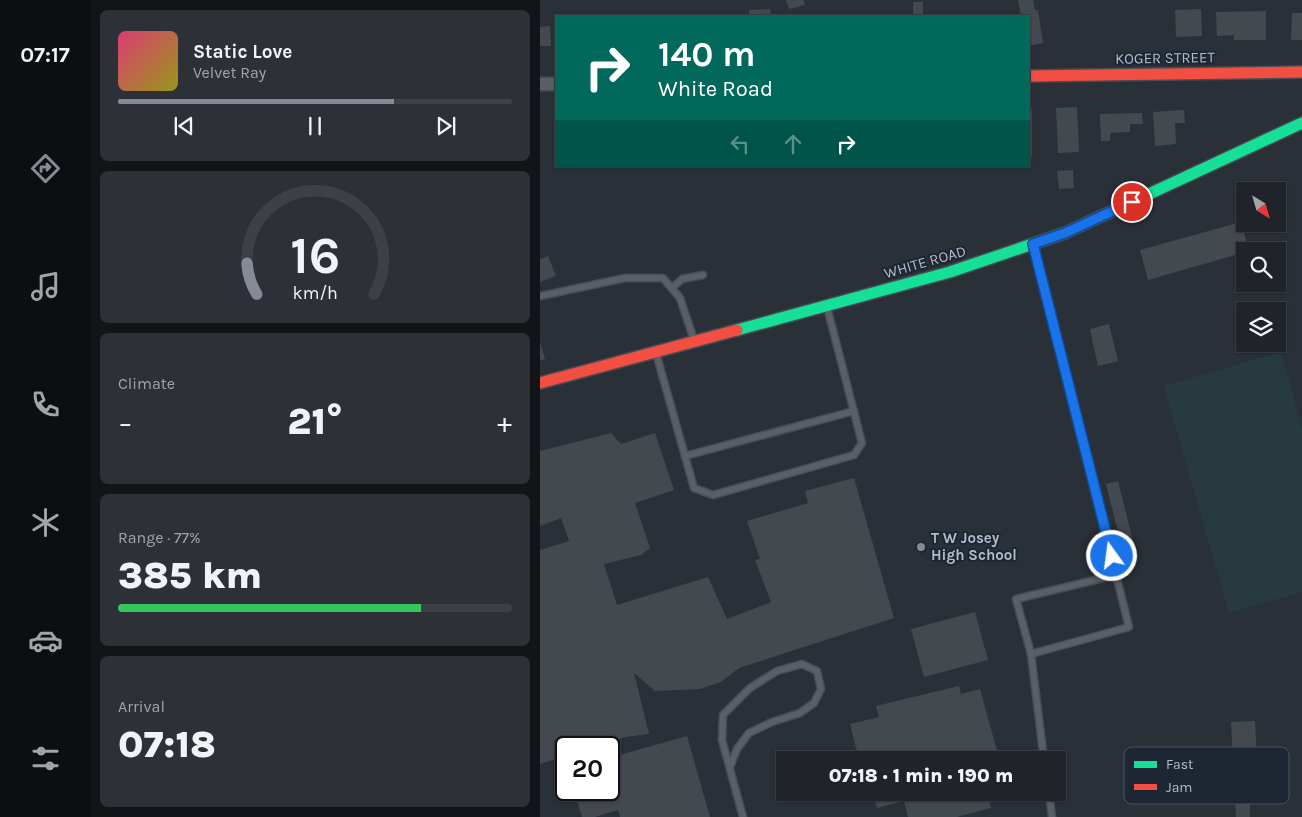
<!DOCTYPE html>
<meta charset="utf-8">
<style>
body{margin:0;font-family:Karla,sans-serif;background:#2d3036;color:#f1f3f6;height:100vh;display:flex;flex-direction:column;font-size:19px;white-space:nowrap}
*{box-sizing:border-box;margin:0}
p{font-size:16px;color:#a2a4a8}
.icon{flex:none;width:28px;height:28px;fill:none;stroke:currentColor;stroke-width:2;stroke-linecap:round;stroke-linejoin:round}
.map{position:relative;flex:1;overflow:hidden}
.drawer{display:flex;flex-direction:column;gap:10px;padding:10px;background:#121417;width:450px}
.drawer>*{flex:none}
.banner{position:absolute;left:15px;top:15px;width:475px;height:152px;border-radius:0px;box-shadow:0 1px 4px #0004,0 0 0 1px #3d4147;background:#00695c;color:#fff;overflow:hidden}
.needle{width:32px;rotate:143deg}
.buttons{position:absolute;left:696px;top:182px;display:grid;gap:10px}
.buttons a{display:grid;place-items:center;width:50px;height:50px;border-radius:0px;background:#20242a;box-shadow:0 1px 4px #0004,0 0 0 1px #3d4147;font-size:25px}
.speed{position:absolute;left:15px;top:736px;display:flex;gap:10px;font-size:25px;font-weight:700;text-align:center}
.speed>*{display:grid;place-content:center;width:65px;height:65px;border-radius:50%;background:#20242a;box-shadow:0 1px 4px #0004,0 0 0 1px #3d4147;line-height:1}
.speed .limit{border:2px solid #111;border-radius:8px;background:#fff;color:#111}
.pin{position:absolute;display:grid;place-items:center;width:42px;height:42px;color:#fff;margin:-21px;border:2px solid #fff;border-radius:50%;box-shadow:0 1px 5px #0007}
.me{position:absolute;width:55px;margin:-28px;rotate:346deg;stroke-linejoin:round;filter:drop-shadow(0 0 4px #0008)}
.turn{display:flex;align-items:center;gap:18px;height:105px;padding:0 20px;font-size:22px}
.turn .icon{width:65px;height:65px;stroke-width:2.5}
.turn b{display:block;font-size:35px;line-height:42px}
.lanes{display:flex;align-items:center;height:48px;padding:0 20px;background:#0003;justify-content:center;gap:25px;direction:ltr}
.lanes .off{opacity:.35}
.big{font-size:38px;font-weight:800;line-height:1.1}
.drawer .widget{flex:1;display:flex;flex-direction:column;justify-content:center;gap:8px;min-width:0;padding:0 18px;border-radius:8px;background:#2d3036}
.drawer .dial{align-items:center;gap:0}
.dial svg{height:130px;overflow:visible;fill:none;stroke:#3d4147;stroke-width:7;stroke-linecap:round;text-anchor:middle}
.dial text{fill:#f1f3f6;stroke:none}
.song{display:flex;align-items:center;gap:15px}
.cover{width:60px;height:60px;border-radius:8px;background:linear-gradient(135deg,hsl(340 70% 55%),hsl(60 70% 35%))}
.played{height:5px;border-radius:2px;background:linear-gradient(90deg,#848b96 70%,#3d4147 70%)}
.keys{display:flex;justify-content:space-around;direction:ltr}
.heat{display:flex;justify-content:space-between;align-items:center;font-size:28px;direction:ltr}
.charge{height:8px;border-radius:4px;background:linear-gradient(90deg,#34c759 77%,#3d4147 0)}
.trip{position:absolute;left:236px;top:751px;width:290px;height:50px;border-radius:0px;background:#20242a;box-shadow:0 1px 4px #0004,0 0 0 1px #3d4147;font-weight:800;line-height:50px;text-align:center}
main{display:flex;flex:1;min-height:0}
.tab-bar{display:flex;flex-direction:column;width:90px;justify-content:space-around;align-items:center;background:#0d0e11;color:#a2a4a8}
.tab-bar .icon{width:35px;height:35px}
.tab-bar .active{color:#848b96}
.tab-bar b{font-size:22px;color:#f1f3f6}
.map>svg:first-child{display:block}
</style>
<main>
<nav class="tab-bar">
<b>07:17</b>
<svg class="icon active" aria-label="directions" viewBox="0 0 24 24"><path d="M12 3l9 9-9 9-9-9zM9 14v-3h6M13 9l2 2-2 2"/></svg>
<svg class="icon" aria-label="music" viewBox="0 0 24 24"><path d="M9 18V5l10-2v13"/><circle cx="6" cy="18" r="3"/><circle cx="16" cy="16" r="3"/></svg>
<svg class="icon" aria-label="phone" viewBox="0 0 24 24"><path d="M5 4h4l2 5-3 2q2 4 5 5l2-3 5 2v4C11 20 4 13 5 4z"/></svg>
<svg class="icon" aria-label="climate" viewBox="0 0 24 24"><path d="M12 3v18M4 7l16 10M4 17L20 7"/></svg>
<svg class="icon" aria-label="car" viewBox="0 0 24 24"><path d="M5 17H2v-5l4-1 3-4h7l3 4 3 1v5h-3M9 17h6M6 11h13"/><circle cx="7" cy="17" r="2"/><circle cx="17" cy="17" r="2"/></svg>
<svg class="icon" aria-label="filters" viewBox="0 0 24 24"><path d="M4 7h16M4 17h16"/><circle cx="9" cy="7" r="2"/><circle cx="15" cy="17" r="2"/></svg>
</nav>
<section class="drawer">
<div class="widget">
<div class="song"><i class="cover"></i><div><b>Static Love</b><p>Velvet Ray</p></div></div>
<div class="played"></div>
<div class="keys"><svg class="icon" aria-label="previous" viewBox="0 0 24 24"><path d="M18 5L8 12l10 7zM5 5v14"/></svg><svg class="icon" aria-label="pause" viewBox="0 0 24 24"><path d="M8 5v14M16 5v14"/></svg><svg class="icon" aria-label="next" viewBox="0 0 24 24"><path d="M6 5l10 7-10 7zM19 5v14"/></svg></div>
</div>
<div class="widget dial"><svg viewBox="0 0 100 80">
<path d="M14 69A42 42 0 1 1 86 69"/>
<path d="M14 69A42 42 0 0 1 8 50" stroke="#848b96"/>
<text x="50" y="56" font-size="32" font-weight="700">16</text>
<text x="50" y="72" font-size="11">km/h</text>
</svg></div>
<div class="widget"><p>Climate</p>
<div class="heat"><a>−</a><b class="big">21°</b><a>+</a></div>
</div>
<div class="widget"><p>Range · 77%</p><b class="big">385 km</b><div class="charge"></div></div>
<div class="widget"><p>Arrival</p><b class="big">07:18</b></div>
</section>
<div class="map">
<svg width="762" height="817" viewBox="0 0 762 817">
<rect width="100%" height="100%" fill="#2a3038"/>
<polygon fill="#273a3e" points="741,352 762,428 762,592 689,613 624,386"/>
<g fill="#444950">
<polygon points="246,0 263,0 265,5 249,9"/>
<polygon points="478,0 493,0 495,10 498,10 503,43 489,46 489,16 481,16"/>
<rect x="373" y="2" width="10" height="14"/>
<polygon points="230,9 231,16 209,16 209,10"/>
<polygon points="661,9 662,36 636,37 635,10"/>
<polygon points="726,11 726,40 694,40 694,35 677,36 676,12"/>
<polygon points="752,13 762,13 762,40 751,40"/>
<polygon points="10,26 11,46 0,46 0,27"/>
<polygon points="537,107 539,152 518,153 516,108"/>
<rect x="489" y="109" width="3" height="47"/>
<polygon points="644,110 645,123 635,123 636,144 615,146 613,112"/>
<polygon points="602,113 603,124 590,124 590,132 570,133 570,141 561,141 560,114"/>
<polygon points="533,170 534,188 519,189 517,171"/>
<polygon points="701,222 709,251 608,280 600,250"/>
<polygon points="8,256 16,276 0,282 0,259"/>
<polygon points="569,324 578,361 558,366 550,329"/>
<polygon points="0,342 5,359 0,361"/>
<polygon points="71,433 81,444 115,433 134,490 95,503 110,548 101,555 64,564 77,605 168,577 187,619 231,602 215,560 220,559 207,521 268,503 265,491 314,478 354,618 199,668 181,682 160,689 115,691 94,673 109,734 85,737 51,748 26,748 26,756 0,764 0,550 29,541 21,518 0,526 0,451"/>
<polygon points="578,481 598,561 586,564 566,484"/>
<polygon points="435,612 448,660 384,677 371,629"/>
<polygon points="419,686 421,694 440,689 457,751 461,750 463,760 324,760 321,750 317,751 310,724 339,717 336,706"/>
<polygon points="715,721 718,776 694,777 691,722"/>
<polygon points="147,736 170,817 80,817 78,810 55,817 42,817 34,790 69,790 69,758"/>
<polygon points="333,792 447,792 451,808 417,817 368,817 364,801 337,808"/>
<polygon points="695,803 710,803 710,817 696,817"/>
</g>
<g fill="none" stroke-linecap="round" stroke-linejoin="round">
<defs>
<g id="lane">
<polyline points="132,288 142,279 163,275"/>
<polyline points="0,296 85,278 123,278 140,298 154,340"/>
<polyline points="116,353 154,488 173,495 314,455 322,443 287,307"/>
<polyline points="145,456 314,411"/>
<polyline points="491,654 589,627 494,245"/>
<polyline points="504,760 491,654 476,599 576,575"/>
<polyline points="190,767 197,749 209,733 232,722 260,713 274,703 281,689 277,671 262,664 237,671 210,688 183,715 182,740 203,817"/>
<polyline points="509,792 512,817"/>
</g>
<polyline id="street" points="0,84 16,84"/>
<polyline id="fast" points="197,330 410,272 525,233 762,123"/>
<g id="jam">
<polyline points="489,76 762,72"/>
<polyline points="0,383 197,330"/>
</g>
</defs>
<use href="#lane" stroke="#484c53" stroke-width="9"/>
<use href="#street" stroke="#484c53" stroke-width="15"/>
<use href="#fast" stroke="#484c53" stroke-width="14"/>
<use href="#jam" stroke="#484c53" stroke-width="14"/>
<use href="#lane" stroke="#5a5e66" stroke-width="6"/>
<use href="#street" stroke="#5a5e66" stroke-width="12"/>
<use href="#fast" stroke="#16e098" stroke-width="11"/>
<use href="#jam" stroke="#f24e42" stroke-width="11"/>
</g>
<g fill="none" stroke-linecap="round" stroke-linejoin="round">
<defs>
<polyline id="route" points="572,556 493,244 525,233 592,202"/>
</defs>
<use href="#route" stroke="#114b97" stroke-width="12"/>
<use href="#route" stroke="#1a73e8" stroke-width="9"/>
</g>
<circle fill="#848b96" stroke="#1d2633" stroke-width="2" cx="381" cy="547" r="5"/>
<g text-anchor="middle" stroke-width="4" stroke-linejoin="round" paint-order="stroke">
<g font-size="15" fill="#b4bcc9" stroke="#1d2633">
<text transform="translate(625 58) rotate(-1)" y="5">KOGER STREET</text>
<text transform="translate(385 262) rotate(-16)" y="5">WHITE ROAD</text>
</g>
<g font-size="15" font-weight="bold" fill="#b4bcc9" stroke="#1d2633" text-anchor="start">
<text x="391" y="543">T W Josey<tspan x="391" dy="17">High School</tspan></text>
</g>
</g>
<rect x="584" y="747" width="165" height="57" rx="8" fill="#1d2633" stroke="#4a5360" stroke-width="1"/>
<rect x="594" y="761" width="23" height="7" fill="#16e098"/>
<rect x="594" y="784" width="23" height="6" fill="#f24e42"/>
<g font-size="14" fill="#b4bcc9">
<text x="626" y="769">Fast</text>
<text x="626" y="792">Jam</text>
</g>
</svg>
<div class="buttons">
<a><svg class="needle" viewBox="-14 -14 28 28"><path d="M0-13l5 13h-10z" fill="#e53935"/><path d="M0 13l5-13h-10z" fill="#a2a4a8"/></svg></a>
<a><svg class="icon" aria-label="search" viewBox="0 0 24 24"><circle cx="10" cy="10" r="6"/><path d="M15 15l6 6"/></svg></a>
<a><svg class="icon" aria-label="layers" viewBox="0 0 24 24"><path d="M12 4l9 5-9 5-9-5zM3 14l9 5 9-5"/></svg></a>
</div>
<div class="speed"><div class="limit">20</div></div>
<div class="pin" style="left:592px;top:202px;background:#d93025"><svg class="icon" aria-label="arrive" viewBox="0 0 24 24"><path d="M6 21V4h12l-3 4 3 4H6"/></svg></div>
<svg class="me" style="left:572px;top:556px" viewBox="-20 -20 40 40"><circle r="17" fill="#1a73e8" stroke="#fff" stroke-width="3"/><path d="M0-11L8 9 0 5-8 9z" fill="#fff"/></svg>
<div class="trip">07:18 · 1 min · 190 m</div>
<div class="banner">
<div class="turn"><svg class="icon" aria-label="right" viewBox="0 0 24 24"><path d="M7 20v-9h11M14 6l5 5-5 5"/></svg><div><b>140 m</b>White Road</div></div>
<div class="lanes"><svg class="icon off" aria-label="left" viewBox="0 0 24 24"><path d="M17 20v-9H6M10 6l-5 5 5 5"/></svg><svg class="icon off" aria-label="ahead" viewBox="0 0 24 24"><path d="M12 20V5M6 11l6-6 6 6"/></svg><svg class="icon" aria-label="right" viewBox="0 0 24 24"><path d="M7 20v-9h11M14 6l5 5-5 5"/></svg></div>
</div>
</div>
</main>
